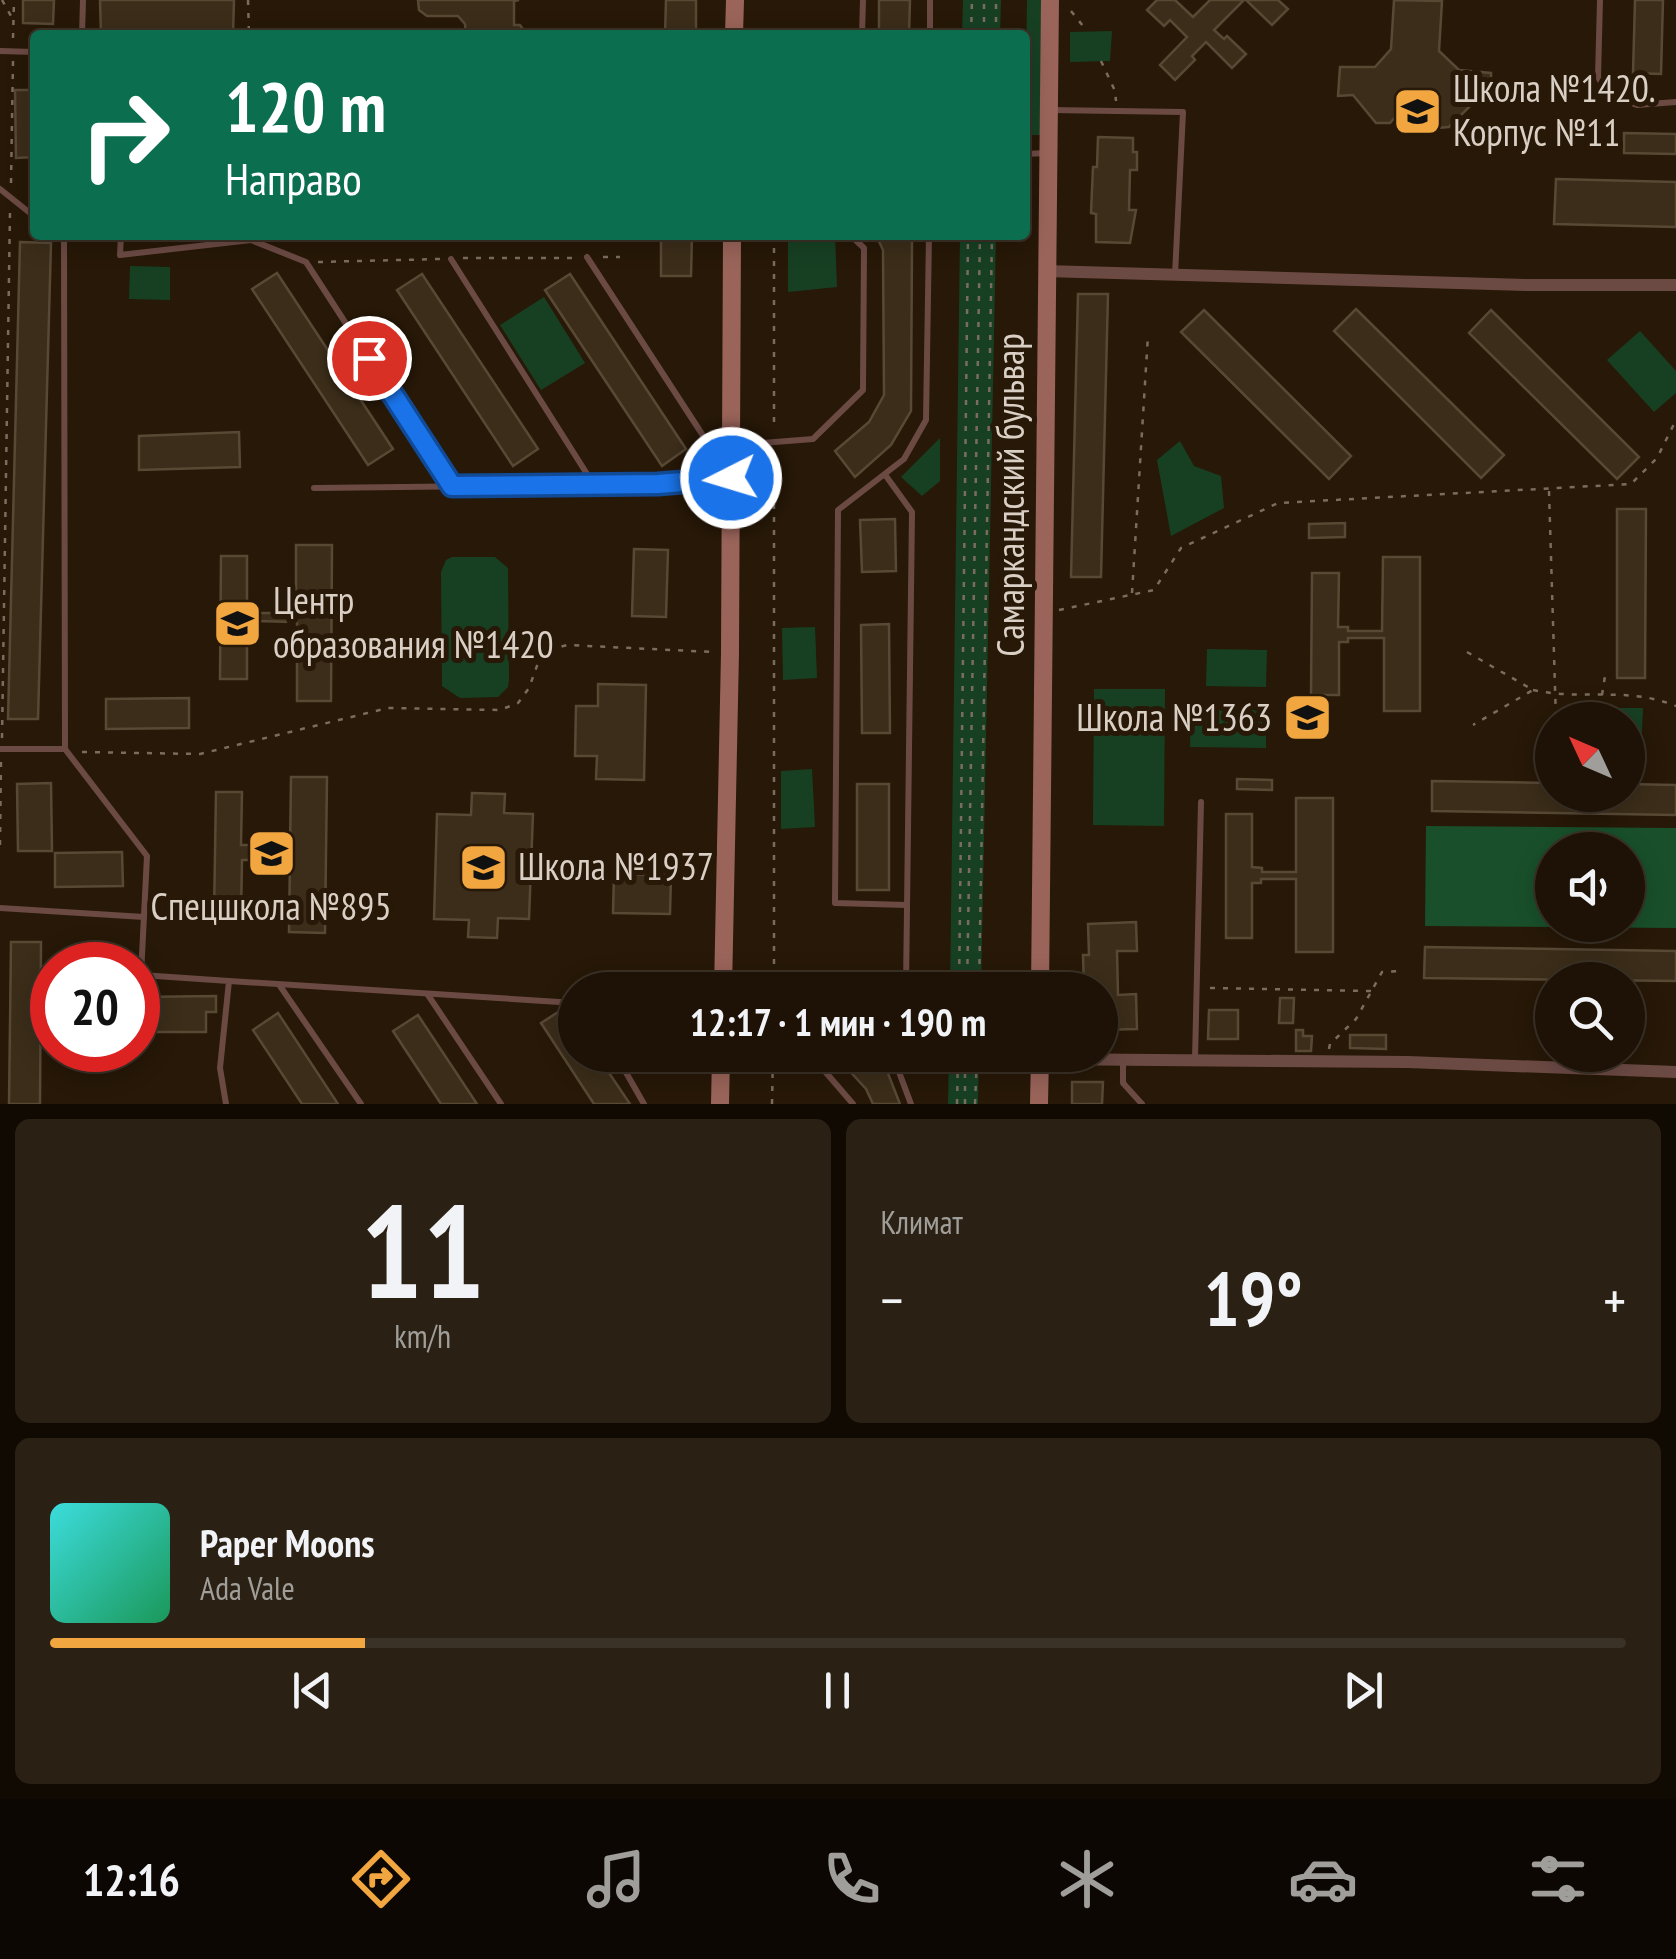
<!DOCTYPE html>
<html lang="ru">
<meta charset="utf-8">
<style>
body{margin:0;font-family:"PT Sans Narrow",sans-serif;background:#2a2013;color:#f1f3f6;height:100vh;display:flex;flex-direction:column;font-size:38px;white-space:nowrap}
*{box-sizing:border-box;margin:0}
p{font-size:32px;color:#a09e9a}
.icon{flex:none;width:55px;height:55px;fill:none;stroke:currentColor;stroke-width:2;stroke-linecap:round;stroke-linejoin:round}
.map{position:relative;height:1104px;overflow:hidden}
.sheet{display:flex;flex-direction:column;gap:15px;padding:15px;background:#100a03;flex:1}
.sheet>*{flex:none}
.hud{position:absolute;left:30px;top:30px;width:1000px;height:210px;border-radius:10px;box-shadow:0 5px 25px #0003,0 0 0 2px #3b3227;background:#0b6e4f;color:#fff;overflow:hidden}
.needle{width:65px;rotate:314deg}
.fabs{position:absolute;left:1535px;top:702px;display:grid;gap:20px}
.fabs a{display:grid;place-items:center;width:110px;height:110px;border-radius:50%;background:#1d1205;box-shadow:0 5px 25px #0003,0 0 0 2px #3b3227;font-size:50px}
.speed{position:absolute;left:30px;top:942px;display:flex;gap:20px;font-size:50px;font-weight:700;text-align:center}
.speed>*{display:grid;place-content:center;width:130px;height:130px;border-radius:50%;background:#1d1205;box-shadow:0 5px 25px #0003,0 0 0 2px #3b3227;line-height:1}
.speed .limit{border:15px solid #d22;background:#fff;color:#111}
.pin{position:absolute;display:grid;place-items:center;width:85px;height:85px;color:#fff;margin:-42px;border:5px solid #fff;border-radius:50%;box-shadow:0 2px 10px #0007}
.me{position:absolute;width:110px;margin:-55px;rotate:265deg;stroke-linejoin:round;filter:drop-shadow(0 0 8px #0008)}
.turn{display:flex;align-items:center;gap:35px;height:210px;padding:0 30px;font-size:45px}
.turn .icon{width:130px;height:130px;stroke-width:2.5}
.turn b{display:block;font-size:70px;line-height:85px}
.big{font-size:75px;font-weight:700;line-height:1.1}
.sheet .card{flex:1;display:flex;flex-direction:column;justify-content:center;gap:15px;min-width:0;padding:0 35px;border-radius:15px;background:#2a2013}
.sheet .dial{align-items:center;gap:0}
.dial b{font-size:130px;line-height:1}
.song{display:flex;align-items:center;gap:30px}
.cover{width:120px;height:120px;border-radius:15px;background:linear-gradient(135deg,hsl(180 70% 55%),hsl(150 70% 35%))}
.played{height:10px;border-radius:5px;background:linear-gradient(90deg,#f1a640 20%,#3b3227 20%)}
.keys{display:flex;justify-content:space-around;direction:ltr}
.heat{display:flex;justify-content:space-between;align-items:center;font-size:55px;direction:ltr}
.sheet .tiles{flex:1;display:grid;gap:15px;grid-template-columns:1fr 1fr}
.card:last-child{grid-column:span 2}
.trip{position:absolute;left:558px;top:972px;width:560px;height:100px;border-radius:50px;background:#1d1205;box-shadow:0 5px 25px #0003,0 0 0 2px #3b3227;font-weight:700;line-height:100px;text-align:center}
.menu{display:flex;height:160px;justify-content:space-around;align-items:center;background:#0c0702;color:#a09e9a}
.menu .icon{width:70px;height:70px}
.menu .active{color:#f1a640}
.menu b{font-size:45px;color:#f1f3f6}
.map>svg:first-child{display:block}
</style>
<div class="map">
<svg width="1676" height="1104" viewBox="0 0 1676 1104">
<rect width="100%" height="100%" fill="#271807"/>
<g fill="#174023">
<polygon points="963,0 1001,0 1000,35 962,35"/>
<polygon points="1027,0 1045,0 1046,135 1025,135"/>
<polygon points="1112,31 1110,61 1070,62 1070,32"/>
<polygon points="788,235 835,235 837,287 788,292"/>
<polygon points="960,235 996,235 981,990 950,990"/>
<polygon points="130,266 170,267 170,300 129,299"/>
<polygon points="544,297 585,363 541,390 500,325"/>
<polygon points="1640,331 1676,371 1676,393 1654,412 1607,360"/>
<polygon points="940,438 940,481 922,496 901,477"/>
<polygon points="1180,441 1194,466 1221,476 1224,508 1171,536 1157,460"/>
<polygon points="452,557 495,557 508,568 509,680 508,687 498,697 460,698 442,686 441,572 446,560"/>
<polygon points="815,627 817,678 783,680 782,628"/>
<polygon points="1207,649 1267,650 1266,687 1206,686"/>
<polygon points="1094,689 1165,689 1164,826 1093,825"/>
<polygon points="1564,708 1643,708 1641,752 1628,753 1628,720 1564,720"/>
<polygon points="1191,710 1266,710 1266,748 1190,747"/>
<polygon points="812,769 815,827 781,829 781,771"/>
<polygon points="949,1055 979,1055 978,1104 948,1104"/>
</g>
<path fill="#19502b" fill-rule="evenodd" d="M1426 826 1676 828V928L1425 926ZM1552 850H1628V925H1552Z"/>
<g fill="#3b2d19" stroke="#584935" stroke-width="2.5">
<polygon points="23,0 54,0 53,24 23,23"/>
<polygon points="100,0 234,0 233,35 101,35"/>
<polygon points="418,0 519,0 514,1 514,25 520,25 527,35 466,35 465,24 458,16 427,16 419,10"/>
<polygon points="666,0 696,0 696,35 665,35"/>
<polygon points="879,0 910,0 909,35 879,35"/>
<polygon points="1157,0 1175,0 1193,17 1210,0 1244,0 1214,30 1224,39 1227,36 1246,54 1232,68 1206,42 1192,56 1195,60 1175,80 1160,65 1187,37 1170,20 1164,26 1147,10"/>
<polygon points="1246,0 1278,0 1288,9 1272,25"/>
<polygon points="1394,0 1442,1 1439,51 1459,70 1491,73 1491,101 1475,101 1449,127 1438,128 1420,107 1404,107 1390,123 1376,123 1353,95 1338,96 1340,67 1375,67 1391,49"/>
<polygon points="1635,0 1663,0 1661,74 1633,73"/>
<polygon points="15,90 35,90 35,157 16,158"/>
<polygon points="1624,133 1676,134 1676,154 1624,153"/>
<polygon points="1098,137 1133,138 1133,152 1137,152 1137,170 1130,170 1129,210 1136,210 1130,243 1096,242 1096,214 1091,213 1093,167 1097,167"/>
<polygon points="1556,179 1676,182 1676,227 1554,224"/>
<polygon points="661,235 692,235 691,276 661,276"/>
<polygon points="876,235 909,235 912,242 911,411 891,445 855,477 835,451 869,422 884,395 883,250"/>
<polygon points="20,242 51,243 38,719 8,719"/>
<polygon points="277,273 393,449 368,465 252,289"/>
<polygon points="422,274 538,449 513,466 397,290"/>
<polygon points="570,274 686,449 662,466 545,290"/>
<polygon points="1078,294 1108,294 1101,577 1071,577"/>
<polygon points="1356,309 1504,455 1481,478 1334,331"/>
<polygon points="1204,310 1351,456 1329,479 1181,332"/>
<polygon points="1491,310 1639,457 1617,479 1469,333"/>
<polygon points="239,432 240,467 139,470 139,436"/>
<polygon points="1617,509 1646,509 1645,678 1617,678"/>
<polygon points="895,519 896,571 862,572 860,520"/>
<polygon points="1345,523 1345,537 1309,538 1309,524"/>
<polygon points="296,545 332,545 331,701 297,701 297,622 256,621 256,625 247,624 247,679 220,679 221,556 247,556 247,609 257,609 257,613 296,613"/>
<polygon points="634,549 668,550 666,617 632,616"/>
<polygon points="1383,557 1420,557 1420,711 1384,711 1384,638 1348,638 1348,642 1339,642 1339,695 1311,695 1312,573 1339,573 1338,627 1348,627 1348,631 1382,631"/>
<polygon points="889,624 890,733 862,733 861,625"/>
<polygon points="598,684 646,685 644,780 596,779 597,756 575,756 576,706 598,706"/>
<polygon points="189,698 189,728 106,729 106,699"/>
<polygon points="291,777 327,777 325,933 289,932 290,857 251,857 251,860 242,860 241,915 214,915 216,792 242,792 241,845 251,845 251,848 290,849"/>
<polygon points="1237,779 1272,780 1272,790 1237,789"/>
<polygon points="1432,781 1552,783 1552,795 1628,795 1628,784 1676,785 1676,815 1432,811"/>
<polygon points="51,783 52,851 18,851 17,784"/>
<rect x="857" y="784" width="32" height="106"/>
<polygon points="472,793 505,794 504,813 533,814 529,919 498,918 497,938 468,937 469,920 434,919 437,814 471,815"/>
<polygon points="1296,798 1333,798 1333,952 1296,952 1296,879 1261,879 1261,883 1252,883 1252,938 1226,938 1226,814 1252,814 1252,867 1262,868 1262,872 1296,872"/>
<polygon points="122,852 123,886 55,887 55,853"/>
<polygon points="614,874 671,875 670,914 613,913"/>
<polygon points="1136,922 1137,951 1117,951 1118,995 1136,994 1137,1029 1100,1030 1100,990 1084,990 1083,955 1089,955 1088,924"/>
<polygon points="11,942 41,942 40,1104 9,1104"/>
<polygon points="1425,947 1676,951 1676,981 1424,978"/>
<polygon points="216,996 216,1012 206,1012 206,1032 138,1032 138,997"/>
<polygon points="1280,998 1294,998 1293,1023 1279,1023"/>
<polygon points="566,1007 575,1021 575,1055 597,1055 630,1104 594,1104 541,1023"/>
<polygon points="1209,1010 1238,1010 1238,1039 1208,1039"/>
<polygon points="278,1013 338,1104 302,1104 253,1030"/>
<polygon points="418,1015 477,1104 441,1104 393,1031"/>
<polygon points="1296,1030 1303,1030 1303,1036 1312,1036 1311,1051 1296,1051"/>
<polygon points="1350,1035 1386,1035 1386,1049 1350,1048"/>
<polygon points="835,1055 873,1055 887,1071 900,1104 873,1104 866,1089"/>
<polygon points="1072,1082 1103,1082 1102,1104 1072,1104"/>
</g>
<g fill="none" stroke-linecap="round" stroke-linejoin="round">
<g stroke="#7a6d5f" stroke-width="2.5" stroke-dasharray="5 8" stroke-linecap="butt">
<polyline points="2,0 11,16"/>
<polyline points="248,0 249,35"/>
<polyline points="1071,11 1087,31"/>
<polyline points="971,35 972,0"/>
<polyline points="984,35 984,0"/>
<polyline points="996,35 996,0"/>
<polyline points="13,38 14,0"/>
<polyline points="1101,61 1115,91 1116,101"/>
<polyline points="11,183 13,61"/>
<polyline points="774,235 774,428"/>
<polyline points="603,257 620,257"/>
<polyline points="463,258 575,258"/>
<polyline points="318,262 440,259"/>
<polyline points="1549,491 1556,720"/>
<polyline points="1132,593 1148,335"/>
<polyline points="1059,610 1154,590 1181,548 1278,503 1631,484 1657,458 1676,420"/>
<polyline points="1467,652 1533,690 1473,725"/>
<path d="M1533 690C1583 701 1627 686 1676 706"/>
<polyline points="1602,695 1605,676"/>
<polyline points="2,738 10,211"/>
<polyline points="82,752 200,754 388,708 500,710 518,703 529,688 542,652 567,645 713,652"/>
<polyline points="0,845 1,761"/>
<polyline points="916,988 967,986"/>
<polyline points="1210,988 1372,991"/>
<polyline points="774,990 774,451"/>
<polyline points="854,990 893,989"/>
<polyline points="959,990 968,235"/>
<polyline points="967,990 980,235"/>
<polyline points="979,990 992,235"/>
<polyline points="1329,1049 1330,1044 1356,1019 1382,972 1400,971"/>
<polyline points="772,1104 773,1055"/>
<polyline points="957,1104 958,1055"/>
<polyline points="965,1104 965,1055"/>
<polyline points="975,1104 977,1055"/>
</g>
<g stroke="#6c4a44" stroke-width="6">
<polyline points="1600,0 1598,77 1608,95 1637,105 1676,102"/>
<polyline points="82,35 83,0"/>
<polyline points="862,35 863,0"/>
<polyline points="930,35 930,0"/>
<polyline points="0,51 35,52"/>
<polyline points="1050,110 1183,112 1175,275"/>
<polyline points="1025,154 1047,153"/>
<polyline points="0,189 35,217"/>
<polyline points="64,235 65,749 147,856 141,975 229,981 220,1068 226,1104"/>
<polyline points="121,235 120,255 251,240 251,235"/>
<polyline points="251,240 306,262 452,487"/>
<polyline points="587,257 726,471"/>
<polyline points="451,259 594,485"/>
<polyline points="735,445 813,439 863,390 864,248 850,235"/>
<polyline points="886,476 912,512 906,988"/>
<polyline points="314,488 658,484 727,479"/>
<polyline points="0,749 65,749"/>
<polyline points="907,905 835,903 838,510 904,459 926,420 929,235"/>
<polyline points="0,908 144,917"/>
<polyline points="229,981 575,1003"/>
<polyline points="280,986 361,1104"/>
<polyline points="428,995 501,1104"/>
<polyline points="616,1055 644,1104"/>
<polyline points="887,1055 896,1064 911,1104"/>
<polyline points="1123,1059 1123,1083 1142,1104"/>
<polyline points="1195,1059 1201,802"/>
<polyline points="816,1061 853,1104"/>
</g>
<g stroke="#6c4a44" stroke-width="12">
<polyline points="1045,271 1526,285 1676,285"/>
<polyline points="1040,1059 1408,1062 1676,1072"/>
</g>
<g stroke="#9a645a" stroke-width="18">
<polyline points="734,35 735,0"/>
<polyline points="723,990 730,653 732,235"/>
<polyline points="1040,990 1050,0"/>
<polyline points="720,1104 721,1055"/>
<polyline points="1039,1104 1040,1055"/>
</g>
</g>
<g fill="none" stroke-linecap="round" stroke-linejoin="round">
<defs>
<polyline id="route" points="369,358 452,486 658,484 731,478"/>
</defs>
<use href="#route" stroke="#114b97" stroke-width="25"/>
<use href="#route" stroke="#1a73e8" stroke-width="18"/>
</g>
<defs>
<symbol id="school-square" viewBox="-11 -11 22 22"><rect x="-9" y="-9" width="18" height="18" rx="4" fill="#f1a640" stroke="#271807"/><path d="M0-5L7-2L0 1L-7-2ZM-4 1L0 2.5L4 1V4Q0 6-4 4Z" fill="#111"/></symbol>
</defs>
<g fill-rule="evenodd">
<use href="#school-square" x="1390" y="84" width="55" height="55"/>
<use href="#school-square" x="210" y="596" width="55" height="55"/>
<use href="#school-square" x="1280" y="690" width="55" height="55"/>
<use href="#school-square" x="244" y="826" width="55" height="55"/>
<use href="#school-square" x="456" y="840" width="55" height="55"/>
</g>
<g text-anchor="middle" stroke-width="10" stroke-linejoin="round" paint-order="stroke">
<g font-size="38" fill="#dacfc5" stroke="#271807" text-anchor="start">
<text x="1453" y="102">Школа №1420.<tspan x="1453" dy="44">Корпус №11</tspan></text>
<text x="273" y="614">Центр<tspan x="273" dy="44">образования №1420</tspan></text>
<text x="1272" y="731" text-anchor="end">Школа №1363</text>
<text x="518" y="880">Школа №1937</text>
<text x="271" y="920" text-anchor="middle">Спецшкола №895</text>
</g>
<g font-size="38" fill="#dacfc5" stroke="#271807">
<text transform="translate(1011 495) rotate(-90)" y="13">Самаркандский бульвар</text>
</g>
</g>
</svg>
<div class="fabs">
<a><svg class="needle" viewBox="-14 -14 28 28"><path d="M0-13l5 13h-10z" fill="#e53935"/><path d="M0 13l5-13h-10z" fill="#a09e9a"/></svg></a>
<a><svg class="icon" aria-label="sound" viewBox="0 0 24 24"><path d="M4 9h4l5-4v14l-5-4H4zM17 9q2 3 0 6"/></svg></a>
<a><svg class="icon" aria-label="search" viewBox="0 0 24 24"><circle cx="10" cy="10" r="6"/><path d="M15 15l6 6"/></svg></a>
</div>
<div class="speed"><div class="limit">20</div></div>
<div class="pin" style="left:369px;top:358px;background:#d93025"><svg class="icon" aria-label="arrive" viewBox="0 0 24 24"><path d="M6 21V4h12l-3 4 3 4H6"/></svg></div>
<svg class="me" style="left:731px;top:478px" viewBox="-20 -20 40 40"><circle r="17" fill="#1a73e8" stroke="#fff" stroke-width="3"/><path d="M0-11L8 9 0 5-8 9z" fill="#fff"/></svg>
<div class="trip">12:17 · 1 мин · 190 m</div>
<div class="hud">
<div class="turn"><svg class="icon" aria-label="right" viewBox="0 0 24 24"><path d="M7 20v-9h11M14 6l5 5-5 5"/></svg><div><b>120 m</b>Направо</div></div>
</div>
</div>
<section class="sheet">
<div class="tiles">
<div class="card dial"><b>11</b><p>km/h</p></div>
<div class="card"><p>Климат</p>
<div class="heat"><a>−</a><b class="big">19°</b><a>+</a></div>
</div>
<div class="card">
<div class="song"><i class="cover"></i><div><b>Paper Moons</b><p>Ada Vale</p></div></div>
<div class="played"></div>
<div class="keys"><svg class="icon" aria-label="previous" viewBox="0 0 24 24"><path d="M18 5L8 12l10 7zM5 5v14"/></svg><svg class="icon" aria-label="pause" viewBox="0 0 24 24"><path d="M8 5v14M16 5v14"/></svg><svg class="icon" aria-label="next" viewBox="0 0 24 24"><path d="M6 5l10 7-10 7zM19 5v14"/></svg></div>
</div>
</div>
</section>
<nav class="menu">
<b>12:16</b>
<svg class="icon active" aria-label="directions" viewBox="0 0 24 24"><path d="M12 3l9 9-9 9-9-9zM9 14v-3h6M13 9l2 2-2 2"/></svg>
<svg class="icon" aria-label="music" viewBox="0 0 24 24"><path d="M9 18V5l10-2v13"/><circle cx="6" cy="18" r="3"/><circle cx="16" cy="16" r="3"/></svg>
<svg class="icon" aria-label="phone" viewBox="0 0 24 24"><path d="M5 4h4l2 5-3 2q2 4 5 5l2-3 5 2v4C11 20 4 13 5 4z"/></svg>
<svg class="icon" aria-label="climate" viewBox="0 0 24 24"><path d="M12 3v18M4 7l16 10M4 17L20 7"/></svg>
<svg class="icon" aria-label="car" viewBox="0 0 24 24"><path d="M5 17H2v-5l4-1 3-4h7l3 4 3 1v5h-3M9 17h6M6 11h13"/><circle cx="7" cy="17" r="2"/><circle cx="17" cy="17" r="2"/></svg>
<svg class="icon" aria-label="filters" viewBox="0 0 24 24"><path d="M4 7h16M4 17h16"/><circle cx="9" cy="7" r="2"/><circle cx="15" cy="17" r="2"/></svg>
</nav>
